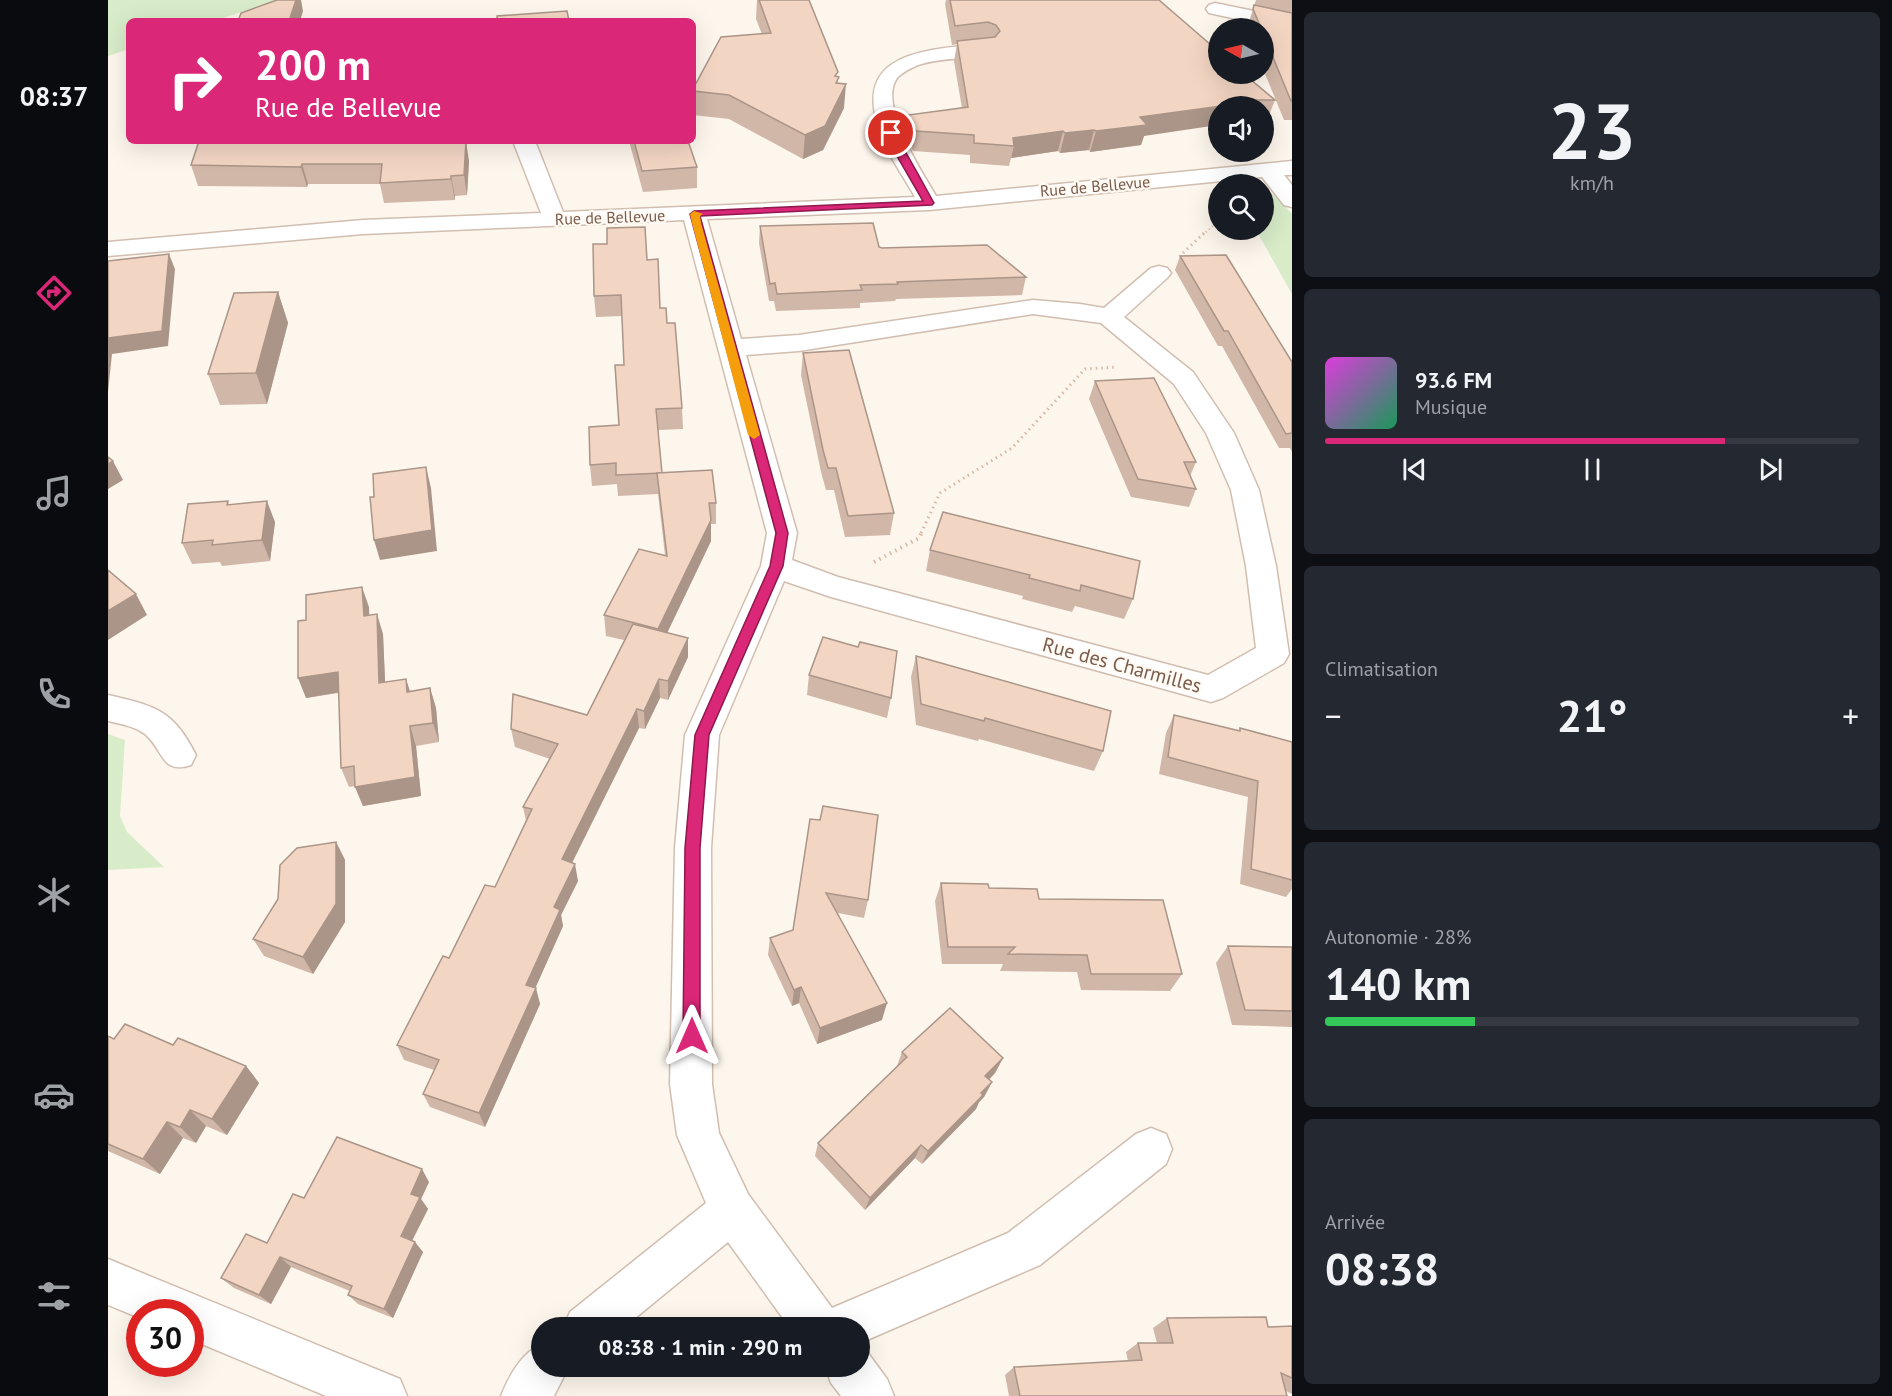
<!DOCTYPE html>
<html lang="fr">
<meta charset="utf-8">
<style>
body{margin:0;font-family:"PT Sans",sans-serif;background:#242831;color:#f1f3f6;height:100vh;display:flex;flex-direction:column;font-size:22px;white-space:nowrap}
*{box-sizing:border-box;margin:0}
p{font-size:20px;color:#9ea1a6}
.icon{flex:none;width:33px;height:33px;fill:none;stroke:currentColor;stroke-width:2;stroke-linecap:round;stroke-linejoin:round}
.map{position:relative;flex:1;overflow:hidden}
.drawer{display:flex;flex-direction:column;gap:12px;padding:12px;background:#0d0f14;width:600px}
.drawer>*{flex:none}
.guide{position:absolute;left:18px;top:18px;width:570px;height:126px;border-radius:9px;box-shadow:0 6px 24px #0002;background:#db2777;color:#fff;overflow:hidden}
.needle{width:39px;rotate:278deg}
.tools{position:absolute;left:1100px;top:18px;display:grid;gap:12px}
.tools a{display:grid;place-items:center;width:66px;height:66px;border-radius:50%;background:#171b24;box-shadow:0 6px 24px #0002;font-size:30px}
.speed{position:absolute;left:18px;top:1299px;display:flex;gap:12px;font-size:30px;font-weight:700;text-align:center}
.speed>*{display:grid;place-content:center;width:78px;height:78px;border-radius:50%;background:#171b24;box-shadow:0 6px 24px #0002;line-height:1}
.speed .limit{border:9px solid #d22;background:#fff;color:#111}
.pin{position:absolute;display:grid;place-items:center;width:51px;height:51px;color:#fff;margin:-26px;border:3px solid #fff;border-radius:50%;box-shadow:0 2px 6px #0007}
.me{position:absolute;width:66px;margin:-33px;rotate:0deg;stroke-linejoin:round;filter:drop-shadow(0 0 4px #0008)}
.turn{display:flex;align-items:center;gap:21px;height:126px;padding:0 30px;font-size:27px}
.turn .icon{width:78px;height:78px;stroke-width:2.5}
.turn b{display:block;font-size:42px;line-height:51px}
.big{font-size:45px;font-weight:700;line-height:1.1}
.drawer .widget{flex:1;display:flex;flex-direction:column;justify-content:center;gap:9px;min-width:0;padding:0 21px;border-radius:9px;background:#242831}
.drawer .dial{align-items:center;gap:0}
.dial b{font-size:78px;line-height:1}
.song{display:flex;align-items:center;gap:18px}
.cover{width:72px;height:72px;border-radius:9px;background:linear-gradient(135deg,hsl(300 70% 55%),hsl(150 70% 35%))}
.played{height:6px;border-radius:3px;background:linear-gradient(90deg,#db2777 75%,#363941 75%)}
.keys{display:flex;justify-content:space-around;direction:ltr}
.heat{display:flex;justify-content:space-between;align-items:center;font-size:33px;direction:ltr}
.charge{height:9px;border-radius:4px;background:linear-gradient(90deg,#34c759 28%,#363941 0)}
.trip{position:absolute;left:423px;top:1317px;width:339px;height:60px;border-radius:30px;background:#171b24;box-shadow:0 6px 24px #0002;font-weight:700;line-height:60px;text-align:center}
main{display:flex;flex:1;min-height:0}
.tab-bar{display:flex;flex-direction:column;width:108px;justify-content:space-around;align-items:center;background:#090b0e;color:#9ea1a6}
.tab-bar .icon{width:42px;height:42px}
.tab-bar .selected{color:#db2777}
.tab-bar b{font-size:27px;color:#f1f3f6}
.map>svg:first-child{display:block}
</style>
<main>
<nav class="tab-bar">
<b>08:37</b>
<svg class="icon selected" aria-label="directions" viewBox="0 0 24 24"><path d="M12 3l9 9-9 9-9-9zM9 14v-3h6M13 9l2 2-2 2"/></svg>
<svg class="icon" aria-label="music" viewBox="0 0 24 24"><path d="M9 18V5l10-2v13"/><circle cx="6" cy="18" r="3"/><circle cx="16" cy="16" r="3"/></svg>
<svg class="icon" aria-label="phone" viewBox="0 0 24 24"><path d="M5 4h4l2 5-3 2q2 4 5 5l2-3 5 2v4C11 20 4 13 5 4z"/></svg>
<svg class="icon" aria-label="climate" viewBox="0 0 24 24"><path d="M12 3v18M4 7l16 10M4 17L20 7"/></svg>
<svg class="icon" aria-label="car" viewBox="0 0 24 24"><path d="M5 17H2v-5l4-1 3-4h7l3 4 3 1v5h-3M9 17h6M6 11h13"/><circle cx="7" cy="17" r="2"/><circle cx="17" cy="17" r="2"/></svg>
<svg class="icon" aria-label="filters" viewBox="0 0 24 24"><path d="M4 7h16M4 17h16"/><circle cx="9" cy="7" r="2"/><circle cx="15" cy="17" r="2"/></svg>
</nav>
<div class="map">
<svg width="1184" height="1396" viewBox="0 0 1184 1396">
<rect width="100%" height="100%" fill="#fdf6ec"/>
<g fill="#d8ecc9">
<polygon points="0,0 170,0 106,21 21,21 21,49 0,56"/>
<polygon points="1167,194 1184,214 1184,294 1148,230 1155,230 1155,195"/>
<polygon points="0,734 17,740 12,816 19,832 56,867 0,870"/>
</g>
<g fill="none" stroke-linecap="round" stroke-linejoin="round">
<defs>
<g id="minor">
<polygon points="1107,3 1184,19 1184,31 1101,13 1098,9 1101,5"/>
<path d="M876 44 883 46 886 50 883 54C859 60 833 57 810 65 803 68 795 72 790 77 768 103 815 173 828 196L1184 161V175H1176L1184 185V207L1176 205 1154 177 821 210 599 219 633 339 691 335 925 300 972 304 996 308 1043 268 1051 266 1059 268 1063 273 1059 278 1016 317 1085 372 1126 433 1151 490 1168 566 1181 654 1176 663 1115 698 1103 702 723 597 676 581 611 735 603 848 604 1084 611 1133 640 1194 724 1308 900 1233 1028 1134 1043 1128 1058 1134 1064 1149 1058 1164 932 1265 752 1343V1328H682L620 1242 515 1328H455L462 1312 598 1203 569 1135 562 1084 567 848 577 735 653 566 659 533 576 220 255 234 0 256V242L255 220 433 213 405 141H427L455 212 807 197C798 181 787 165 779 149 736 57 803 50 876 44ZM925 314 993 323 1066 384 1098 433 1123 490 1138 566 1148 648 1100 675 730 577 684 560 689 533 638 355 691 351Z"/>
<path d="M0 695C48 706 65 710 88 755L83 765C53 775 56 750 37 734 26 726 13 724 0 721Z"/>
<polygon points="0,1259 292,1379 299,1396 218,1396 82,1339 82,1312 32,1312 32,1318 0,1305"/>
<path d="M434 1344V1366H461L446 1396H393C401 1376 413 1353 434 1344Z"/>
<polygon points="752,1347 757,1349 779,1379 786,1396 733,1396 723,1383 717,1366 752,1366"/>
</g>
</defs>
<use href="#minor" stroke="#d1beb0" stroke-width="3"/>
<polyline stroke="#d9b8a5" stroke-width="2" stroke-dasharray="1 3" stroke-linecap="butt" points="1095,235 1110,221"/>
<g stroke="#d9b8a5" stroke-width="3" stroke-dasharray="1.5 4" stroke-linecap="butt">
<polyline points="1075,253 1096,233"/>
<polyline points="813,533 832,493 904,448 977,369 1009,367"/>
</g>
<polyline stroke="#d9b8a5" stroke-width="4" stroke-dasharray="1.5 4.5" stroke-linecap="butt" points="766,562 811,538 814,532"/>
<use href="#minor" fill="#fff" fill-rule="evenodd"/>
</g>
<g fill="#d1b7a8">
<polygon points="649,0 651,0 729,77 736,108 715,150 695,159 621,119 585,115 585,89 654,34 648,19"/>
<polygon points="838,0 1051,0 1167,100 1159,120 1155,120 1155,106 1110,106 1036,136 1033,145 982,152 981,150 952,153 950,151 903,158 901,166 862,163 862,155 805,151 797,135 800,115 854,108 846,61 849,44 844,45 837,4"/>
<polygon points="1148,0 1184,0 1184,120 1176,120 1155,69 1155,28 1139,28"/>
<polygon points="521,141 580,141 589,167 589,188 535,192"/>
<polygon points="361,161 359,195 347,196 347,200 276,203 272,184 200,184 199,187 90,186 83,165"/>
<polygon points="652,226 771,247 918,277 914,295 788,299 787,301 752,303 752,308 668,311 666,301 661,301 651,243"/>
<polygon points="1072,256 1184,362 1184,452 1182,448 1171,448 1114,346 1110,346 1067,270"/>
<polygon points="539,260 552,308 559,323 574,408 575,429 550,430 554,473 608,503 608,524 603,524 603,541 559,633 580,657 560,700 552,698 537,729 531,728 464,863 470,881 453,915 455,926 427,988 432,1004 377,1127 322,1107 315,1094 326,1070 296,1060 289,1045 341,958 387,887 418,821 415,807 442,759 407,747 403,729 479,715 516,640 498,636 496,615 557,555 550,494 510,496 509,484 484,486 482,465 511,425 516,365 514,316 488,317 486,296"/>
<polygon points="170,292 180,323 159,404 112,405 100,374"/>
<polygon points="695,353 786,513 782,535 737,537 726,490 718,490 713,472 693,375"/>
<polygon points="987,381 1088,462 1082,476 1088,489 1081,507 1023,497 981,399"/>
<polygon points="120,501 121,505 167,522 162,561 114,566 112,562 84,564 74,543"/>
<polygon points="835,512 1025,599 1016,619 967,606 964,612 914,599 915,596 818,571 822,550"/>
<polygon points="261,607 261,615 275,634 277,682 298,679 302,692 322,688 328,708 331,742 308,746 313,796 255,806 247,786 241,787 233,768 231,693 198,698"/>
<polygon points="808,656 995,751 986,771 871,739 870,741 808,725 803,677"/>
<polygon points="701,675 783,698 779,718 699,695"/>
<polygon points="1066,715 1131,731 1132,728 1184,742 1184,889 1178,897 1132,884 1140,797 1051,774 1058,733"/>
<polygon points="702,819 760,900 756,918 730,913 774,1020 709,1044 691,1003 684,1006 660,955 662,938 685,930"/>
<polygon points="228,842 237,860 237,922 205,974 156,956 145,939"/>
<polygon points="833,883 881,888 931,899 1074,974 1062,991 973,990 969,972 892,971 895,964 834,964 827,901"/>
<polygon points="1120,946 1184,947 1184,1027 1124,1025 1108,963"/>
<polygon points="0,1036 6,1039 65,1045 138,1066 151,1083 119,1135 98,1126 88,1143 75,1138 52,1174 0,1151"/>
<polygon points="794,1052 895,1058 887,1073 881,1080 884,1082 876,1097 871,1102 868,1109 814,1164 807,1158 757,1210 707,1156 710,1143 789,1066"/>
<polygon points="321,1182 313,1199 320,1209 304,1240 315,1252 285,1318 250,1304 240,1295 242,1291 183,1267 163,1304 126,1288 113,1278 159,1243 196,1198"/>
<polygon points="1059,1318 1160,1327 1184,1326 1184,1394 1178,1391 1179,1396 901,1396 897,1375 906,1367 1020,1361 1018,1352 1030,1343 1049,1343 1045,1328"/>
</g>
<g fill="#aa9588">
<polygon points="188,0 193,0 195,11 192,21 181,21"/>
<polygon points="738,84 736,108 715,150 695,159 697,135"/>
<polygon points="1143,102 1141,106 1110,106 1110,125 1036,136 1033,145 982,152 988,131 1032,117"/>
<polygon points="986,130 981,150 952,153 957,133"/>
<polygon points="955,131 950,151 903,158 906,146 905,138"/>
<polygon points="358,141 361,161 359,195 356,175"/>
<polygon points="194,164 200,184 199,187 193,167"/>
<polygon points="343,176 347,196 347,200 343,179"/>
<polygon points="61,254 67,269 60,346 4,354 0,392 0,338"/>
<polygon points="170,292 180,323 159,404 148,373"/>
<polygon points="5,461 15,480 0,489 0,464"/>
<polygon points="318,467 323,488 329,551 272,560 266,540"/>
<polygon points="159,501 167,522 162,561 154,540"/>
<polygon points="603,520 603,541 551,650 550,629"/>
<polygon points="254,587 261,607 262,636 256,616"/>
<polygon points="28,594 39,615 0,640 0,611"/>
<polygon points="269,614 275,634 278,703 271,683"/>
<polygon points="580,638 580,657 560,700 560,681"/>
<polygon points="230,672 238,691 198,698 190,678"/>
<polygon points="298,679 304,698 299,692"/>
<polygon points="551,679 552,698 537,729 536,711"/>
<polygon points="322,688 328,708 331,742 325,723"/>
<polygon points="529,709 531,728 457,877 454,859"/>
<polygon points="302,726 308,746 313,796 255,806 247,787"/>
<polygon points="228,842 237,860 237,922 205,974 195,957"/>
<polygon points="467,864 470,881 453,915 455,926 422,1000 418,985 446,907"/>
<polygon points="693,987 691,1003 684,1006 686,990"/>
<polygon points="428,988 432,1004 377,1127 371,1113"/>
<polygon points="779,1003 774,1020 709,1044 712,1028"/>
<polygon points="895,1058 887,1073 870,1091 877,1076"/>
<polygon points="138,1066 151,1083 119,1135 104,1119"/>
<polygon points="884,1082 876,1097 871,1102 868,1109 814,1164 820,1151"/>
<polygon points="82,1110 98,1126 88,1143 72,1127"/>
<polygon points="59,1122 75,1138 52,1174 35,1159"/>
<polygon points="813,1145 807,1158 757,1210 762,1198"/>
<polygon points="314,1169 321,1182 313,1199 320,1209 301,1247 293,1236 303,1194"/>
<polygon points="307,1242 315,1252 285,1318 276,1309"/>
<polygon points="172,1257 183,1267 163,1304 151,1295"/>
</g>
<g fill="#f3d5c3" stroke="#aa9588" stroke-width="1.5">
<polygon points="169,0 188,0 181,21 130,21 133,13"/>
<polygon points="651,0 701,0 730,72 727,76 731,77 728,83 738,84 717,126 697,135 621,95 585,91 585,89 613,37 663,33"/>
<polygon points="842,0 1051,0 1110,51 1110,74 1136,74 1167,100 1141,100 1143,102 1032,117 1039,125 988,131 986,130 957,133 955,131 905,138 906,146 866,143 866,135 808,131 800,115 860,107 849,41 887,37 892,31 888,25 880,22 847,26"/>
<polygon points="1146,5 1184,13 1184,101 1183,101 1155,33 1155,28 1153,28 1145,9"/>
<polygon points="459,11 461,21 389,21 389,16"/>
<polygon points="91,141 358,141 356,175 343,176 343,179 272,183 274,164 194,164 193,167 83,165"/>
<polygon points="526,141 580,141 589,167 534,171"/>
<polygon points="765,223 771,247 774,248 879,245 918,277 789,282 790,284 752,285 754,290 669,294 667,283 662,284 652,226"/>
<polygon points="537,227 539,260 550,259 552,308 558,308 559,323 567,323 574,408 548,409 554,473 508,475 508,463 482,465 481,427 511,425 507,365 516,365 513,295 486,296 485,244 499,244 499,228"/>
<polygon points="61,254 54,331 0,338 0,261"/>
<polygon points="1118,255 1184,362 1184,433 1178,434 1120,331 1116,331 1072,256"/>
<polygon points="170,292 148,373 100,374 126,293"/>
<polygon points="741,350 786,513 740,516 728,468 720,468 715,450 695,353"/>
<polygon points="1046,378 1088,462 1076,462 1088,489 1030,479 987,381"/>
<polygon points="0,457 5,461 0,464"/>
<polygon points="318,467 324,530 266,540 262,497 266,497 265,474"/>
<polygon points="604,470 608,503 601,503 603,520 550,629 496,615 531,549 559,556 549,473"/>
<polygon points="120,501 119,505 159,501 154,540 104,545 105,540 74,543 80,504"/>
<polygon points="835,512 1032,561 1025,599 973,585 972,591 921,578 922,575 822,550"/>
<polygon points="0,570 28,594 0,611"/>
<polygon points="254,587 256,616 269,614 271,683 298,679 299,692 322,688 325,723 302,726 307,777 247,787 246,766 233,768 230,672 190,678 190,621 198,620 198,595"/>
<polygon points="525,624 580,638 560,681 551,679 536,711 529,709 454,859 467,864 446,907 452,910 418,985 428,988 371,1113 315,1094 331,1060 289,1045 335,956 341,958 377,885 387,887 424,809 415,807 450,744 403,729 405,694 479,715"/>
<polygon points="715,637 750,647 752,642 789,651 783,698 701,675"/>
<polygon points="808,656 1003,711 995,751 877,718 876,721 813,704"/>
<polygon points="1066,715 1132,731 1132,728 1184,742 1184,880 1143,869 1150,781 1060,757"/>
<polygon points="715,806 770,815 760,900 718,893 779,1003 712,1028 693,987 686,990 662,938 685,930 702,819 712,820"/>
<polygon points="228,842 228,904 195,957 145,939 170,899 172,865 189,848"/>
<polygon points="833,883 880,884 881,888 929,889 931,899 1055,900 1074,974 983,974 979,955 900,954 907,947 840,947"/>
<polygon points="1120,946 1184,947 1184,1011 1137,1010"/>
<polygon points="842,1008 895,1058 877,1076 884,1082 873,1093 875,1095 820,1151 813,1145 762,1198 710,1143 799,1057 794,1052"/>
<polygon points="17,1024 65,1045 70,1038 138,1066 104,1119 82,1110 72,1127 59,1122 35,1159 0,1144 0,1036 6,1039"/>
<polygon points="229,1137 314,1169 303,1194 312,1197 293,1236 307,1242 276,1309 240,1295 244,1286 172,1257 151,1295 113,1278 138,1234 159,1243 185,1194 196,1198"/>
<polygon points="1158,1317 1160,1327 1184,1326 1184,1378 1173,1373 1179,1396 912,1396 906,1367 1034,1360 1030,1343 1065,1343 1059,1318"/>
</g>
<path fill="#db2777" stroke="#8e194d" stroke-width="1.5" d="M783 130C788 132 820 193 826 203L824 205 592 216 680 533 675 566 601 735 592 848V1036L589 1042 584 1044 578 1042 575 1036 577 848 587 735 662 566 668 533 582 214 586 211 815 201 786 151 779 133Z"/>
<polygon fill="#f59e0b" points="586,211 595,214 592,216 593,223 652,435 646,439 640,435 584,223 582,214"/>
<g text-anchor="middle" stroke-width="4.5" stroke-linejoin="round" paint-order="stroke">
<g font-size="16" fill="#7a5c4d" stroke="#fffaf3">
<text transform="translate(987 186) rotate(-5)" y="6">Rue de Bellevue</text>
<text transform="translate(502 217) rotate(-2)" y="6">Rue de Bellevue</text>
</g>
<g font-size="20" fill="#7a5c4d" stroke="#fffaf3">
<text transform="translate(1014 665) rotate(15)" y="7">Rue des Charmilles</text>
</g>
</g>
</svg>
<div class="tools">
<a><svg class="needle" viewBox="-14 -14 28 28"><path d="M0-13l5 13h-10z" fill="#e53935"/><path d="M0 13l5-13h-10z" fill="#9ea1a6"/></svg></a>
<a><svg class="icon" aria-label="sound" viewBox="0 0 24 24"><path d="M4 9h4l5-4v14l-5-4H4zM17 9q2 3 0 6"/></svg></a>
<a><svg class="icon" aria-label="search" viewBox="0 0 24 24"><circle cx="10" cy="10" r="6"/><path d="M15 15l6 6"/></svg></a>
</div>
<div class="speed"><div class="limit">30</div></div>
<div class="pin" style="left:783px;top:133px;background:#d93025"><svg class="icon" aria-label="arrive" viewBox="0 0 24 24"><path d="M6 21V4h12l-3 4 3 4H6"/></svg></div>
<svg class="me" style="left:584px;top:1036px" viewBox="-20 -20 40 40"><path d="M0-17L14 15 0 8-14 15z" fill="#db2777" stroke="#fff" stroke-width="4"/></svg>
<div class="trip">08:38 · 1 min · 290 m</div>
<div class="guide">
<div class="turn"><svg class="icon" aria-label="right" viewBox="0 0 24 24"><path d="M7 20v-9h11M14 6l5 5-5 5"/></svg><div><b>200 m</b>Rue de Bellevue</div></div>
</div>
</div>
<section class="drawer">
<div class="widget dial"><b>23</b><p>km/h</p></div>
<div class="widget">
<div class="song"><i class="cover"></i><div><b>93.6 FM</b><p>Musique</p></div></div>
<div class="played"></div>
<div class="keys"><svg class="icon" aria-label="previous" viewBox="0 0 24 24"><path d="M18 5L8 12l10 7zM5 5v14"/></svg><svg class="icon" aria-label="pause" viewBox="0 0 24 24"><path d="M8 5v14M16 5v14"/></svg><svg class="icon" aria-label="next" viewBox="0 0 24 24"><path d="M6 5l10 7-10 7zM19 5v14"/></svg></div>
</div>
<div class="widget"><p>Climatisation</p>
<div class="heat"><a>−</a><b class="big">21°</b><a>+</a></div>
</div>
<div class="widget"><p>Autonomie · 28%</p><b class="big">140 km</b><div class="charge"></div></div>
<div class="widget"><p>Arrivée</p><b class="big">08:38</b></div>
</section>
</main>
